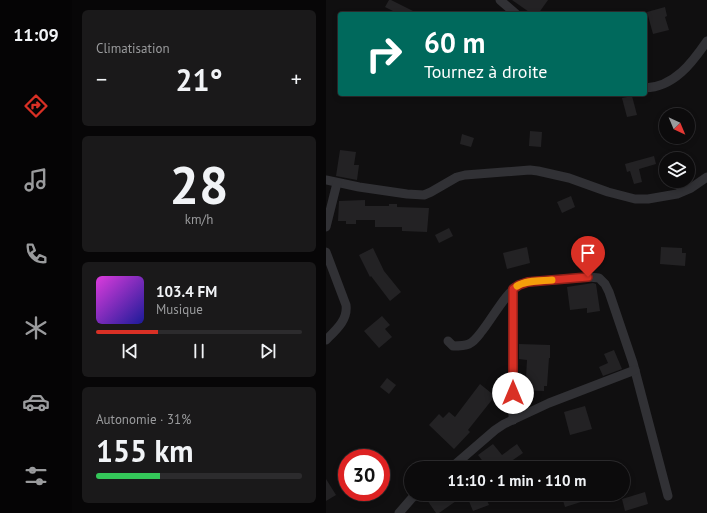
<!DOCTYPE html>
<html lang="fr">
<meta charset="utf-8">
<style>
body{margin:0;font-family:"PT Sans",sans-serif;background:#1a191a;color:#f1f3f6;height:100vh;display:flex;flex-direction:column;font-size:15px;white-space:nowrap}
*{box-sizing:border-box;margin:0}
p{font-size:13px;color:#9a9b9d}
.icon{flex:none;width:22px;height:22px;fill:none;stroke:currentColor;stroke-width:2;stroke-linecap:round;stroke-linejoin:round}
.map{position:relative;flex:1;overflow:hidden}
.drawer{display:flex;flex-direction:column;gap:10px;padding:10px;background:#070607;width:254px}
.drawer>*{flex:none}
.hud{position:absolute;left:12px;top:12px;width:309px;height:84px;border-radius:4px;box-shadow:0 2px 6px #0003,0 0 0 1px #2c2b2d;background:#00695c;color:#fff;overflow:hidden}
.needle{width:26px;rotate:136deg}
.controls{position:absolute;left:333px;top:108px;display:grid;gap:8px}
.controls a{display:grid;place-items:center;width:36px;height:36px;border-radius:50%;background:#0c0b0c;box-shadow:0 2px 6px #0003,0 0 0 1px #2c2b2d;font-size:20px}
.speed{position:absolute;left:12px;top:449px;display:flex;gap:8px;font-size:20px;font-weight:700;text-align:center}
.speed>*{display:grid;place-content:center;width:52px;height:52px;border-radius:50%;background:#0c0b0c;box-shadow:0 2px 6px #0003,0 0 0 1px #2c2b2d;line-height:1}
.speed .limit{border:6px solid #d22;background:#fff;color:#111}
.pin{position:absolute;display:grid;place-items:center;width:34px;height:34px;color:#fff;margin:-41px -17px;border-radius:50% 50% 50% 0;rotate:-45deg;box-shadow:0 0 4px #0007}
.pin .icon{rotate:45deg}
.me{position:absolute;width:44px;margin:-22px;rotate:0deg;stroke-linejoin:round;filter:drop-shadow(0 0 3px #0008)}
.turn{display:flex;align-items:center;gap:14px;height:84px;padding:0 20px;font-size:18px}
.turn .icon{width:52px;height:52px;stroke-width:2.5}
.turn b{display:block;font-size:28px;line-height:34px}
.big{font-size:30px;font-weight:700;line-height:1.1}
.drawer .card{flex:1;display:flex;flex-direction:column;justify-content:center;gap:6px;min-width:0;padding:0 14px;border-radius:6px;background:#1a191a}
.drawer .dial{align-items:center;gap:0}
.dial b{font-size:52px;line-height:1}
.song{display:flex;align-items:center;gap:12px}
.cover{width:48px;height:48px;border-radius:6px;background:linear-gradient(135deg,hsl(300 70% 55%),hsl(240 70% 35%))}
.played{height:4px;border-radius:2px;background:linear-gradient(90deg,#d93025 30%,#2c2b2d 30%)}
.keys{display:flex;justify-content:space-around;direction:ltr}
.heat{display:flex;justify-content:space-between;align-items:center;font-size:22px;direction:ltr}
.charge{height:6px;border-radius:3px;background:linear-gradient(90deg,#34c759 31%,#2c2b2d 0)}
.trip{position:absolute;left:78px;top:461px;width:226px;height:40px;border-radius:20px;background:#0c0b0c;box-shadow:0 2px 6px #0003,0 0 0 1px #2c2b2d;font-weight:700;line-height:40px;text-align:center}
main{display:flex;flex:1;min-height:0}
.dock{display:flex;flex-direction:column;width:72px;justify-content:space-around;align-items:center;background:#050405;color:#9a9b9d}
.dock .icon{width:28px;height:28px}
.dock .active{color:#d93025}
.dock b{font-size:18px;color:#f1f3f6}
.map>svg:first-child{display:block}
</style>
<main>
<nav class="dock">
<b>11:09</b>
<svg class="icon active" aria-label="directions" viewBox="0 0 24 24"><path d="M12 3l9 9-9 9-9-9zM9 14v-3h6M13 9l2 2-2 2"/></svg>
<svg class="icon" aria-label="music" viewBox="0 0 24 24"><path d="M9 18V5l10-2v13"/><circle cx="6" cy="18" r="3"/><circle cx="16" cy="16" r="3"/></svg>
<svg class="icon" aria-label="phone" viewBox="0 0 24 24"><path d="M5 4h4l2 5-3 2q2 4 5 5l2-3 5 2v4C11 20 4 13 5 4z"/></svg>
<svg class="icon" aria-label="climate" viewBox="0 0 24 24"><path d="M12 3v18M4 7l16 10M4 17L20 7"/></svg>
<svg class="icon" aria-label="car" viewBox="0 0 24 24"><path d="M5 17H2v-5l4-1 3-4h7l3 4 3 1v5h-3M9 17h6M6 11h13"/><circle cx="7" cy="17" r="2"/><circle cx="17" cy="17" r="2"/></svg>
<svg class="icon" aria-label="filters" viewBox="0 0 24 24"><path d="M4 7h16M4 17h16"/><circle cx="9" cy="7" r="2"/><circle cx="15" cy="17" r="2"/></svg>
</nav>
<section class="drawer">
<div class="card"><p>Climatisation</p>
<div class="heat"><a>−</a><b class="big">21°</b><a>+</a></div>
</div>
<div class="card dial"><b>28</b><p>km/h</p></div>
<div class="card">
<div class="song"><i class="cover"></i><div><b>103.4 FM</b><p>Musique</p></div></div>
<div class="played"></div>
<div class="keys"><svg class="icon" aria-label="previous" viewBox="0 0 24 24"><path d="M18 5L8 12l10 7zM5 5v14"/></svg><svg class="icon" aria-label="pause" viewBox="0 0 24 24"><path d="M8 5v14M16 5v14"/></svg><svg class="icon" aria-label="next" viewBox="0 0 24 24"><path d="M6 5l10 7-10 7zM19 5v14"/></svg></div>
</div>
<div class="card"><p>Autonomie · 31%</p><b class="big">155 km</b><div class="charge"></div></div>
</section>
<div class="map">
<svg width="381" height="513" viewBox="0 0 381 513">
<rect width="100%" height="100%" fill="#100f10"/>
<g fill="#232224">
<polygon points="63,0 65,0 93,14 66,14 67,11 59,7"/>
<polygon points="186,0 222,0 212,14 206,14"/>
<polygon points="339,7 341,16 339,17 343,30 327,34 321,12"/>
<polygon points="306,96 311,115 301,117 296,98"/>
<polygon points="204,131 216,132 215,147 203,146"/>
<polygon points="136,134 148,138 145,147 134,144"/>
<polygon points="14,150 30,152 28,165 33,165 31,180 10,176"/>
<polygon points="328,156 330,164 313,169 316,182 308,184 304,171 301,172 299,164"/>
<polygon points="245,196 249,207 236,213 231,202"/>
<polygon points="39,200 39,206 63,206 63,204 71,204 71,207 103,208 101,232 76,231 76,227 49,227 49,220 30,220 30,224 20,224 20,221 12,221 13,201"/>
<polygon points="123,228 127,236 113,243 109,235"/>
<polygon points="201,247 204,263 181,269 177,253"/>
<polygon points="335,247 356,248 356,253 360,253 359,266 334,264"/>
<polygon points="47,248 58,271 75,292 64,301 45,276 44,277 33,255"/>
<polygon points="267,283 270,284 274,311 261,313 261,308 244,310 241,287"/>
<polygon points="56,316 64,325 59,329 66,337 53,348 38,331"/>
<polygon points="193,344 224,345 224,358 223,358 221,386 218,386 218,391 195,390 195,378 200,378 201,360 193,359"/>
<polygon points="288,350 296,369 277,376 273,367 282,363 278,354"/>
<polygon points="61,378 70,385 63,394 54,387"/>
<polygon points="154,384 169,396 142,430 144,432 128,449 103,425 113,414 117,418 123,412 129,417"/>
<polygon points="259,406 266,429 244,435 238,412"/>
<polygon points="167,444 176,455 191,444 197,453 184,462 189,468 162,468 152,455"/>
<polygon points="0,479 10,495 0,501"/>
<polygon points="319,492 322,504 299,511 296,499"/>
<polygon points="105,494 158,494 163,505 147,511 140,494 113,513 110,513 99,497"/>
<polygon points="235,494 274,494 274,496 239,507"/>
</g>
<g fill="none" stroke-linecap="round" stroke-linejoin="round">
<g stroke="#313135" stroke-width="9">
<polyline points="174,0 190,14"/>
<path d="M319 88C348 87 366 63 381 41"/>
<polyline points="0,180 33,187 81,194 98,195 105,192 131,177 139,175 204,170 212,171 243,178 282,192 309,199 322,199 351,194 365,188 381,177"/>
<polyline points="0,227 11,183"/>
<path d="M0 252 20 305C22 320 10 330 0 340"/>
<path d="M122 341 127 346C132 346 138 346 143 344 149 341 152 336 156 331 166 319 180 292 193 285 196 284 199 283 202 282L263 277 273 278 279 284 283 292 307 363 342 496"/>
<polyline points="187,420 187,289"/>
<polyline points="125,468 169,430 178,424 223,403 309,370"/>
<polyline points="73,513 86,498 92,494"/>
</g>
</g>
<g fill="none" stroke-linecap="round" stroke-linejoin="round">
<defs>
<polyline id="route" points="187,393 187,289 193,285 202,282 262,277"/>
</defs>
<use href="#route" stroke="#8d1f18" stroke-width="10"/>
<use href="#route" stroke="#d93025" stroke-width="7"/>
<path stroke="#f59e0b" stroke-width="7" d="M191 286C200 280 215 281 226 280"/>
</g>
</svg>
<div class="controls">
<a><svg class="needle" viewBox="-14 -14 28 28"><path d="M0-13l5 13h-10z" fill="#e53935"/><path d="M0 13l5-13h-10z" fill="#9a9b9d"/></svg></a>
<a><svg class="icon" aria-label="layers" viewBox="0 0 24 24"><path d="M12 4l9 5-9 5-9-5zM3 14l9 5 9-5"/></svg></a>
</div>
<div class="speed"><div class="limit">30</div></div>
<div class="pin" style="left:262px;top:277px;background:#d93025"><svg class="icon" aria-label="arrive" viewBox="0 0 24 24"><path d="M6 21V4h12l-3 4 3 4H6"/></svg></div>
<svg class="me" style="left:187px;top:393px" viewBox="-20 -20 40 40"><circle r="19" fill="#fff"/><path d="M0-13L10 11 0 6-10 11z" fill="#d93025"/></svg>
<div class="trip">11:10 · 1 min · 110 m</div>
<div class="hud">
<div class="turn"><svg class="icon" aria-label="right" viewBox="0 0 24 24"><path d="M7 20v-9h11M14 6l5 5-5 5"/></svg><div><b>60 m</b>Tournez à droite</div></div>
</div>
</div>
</main>
